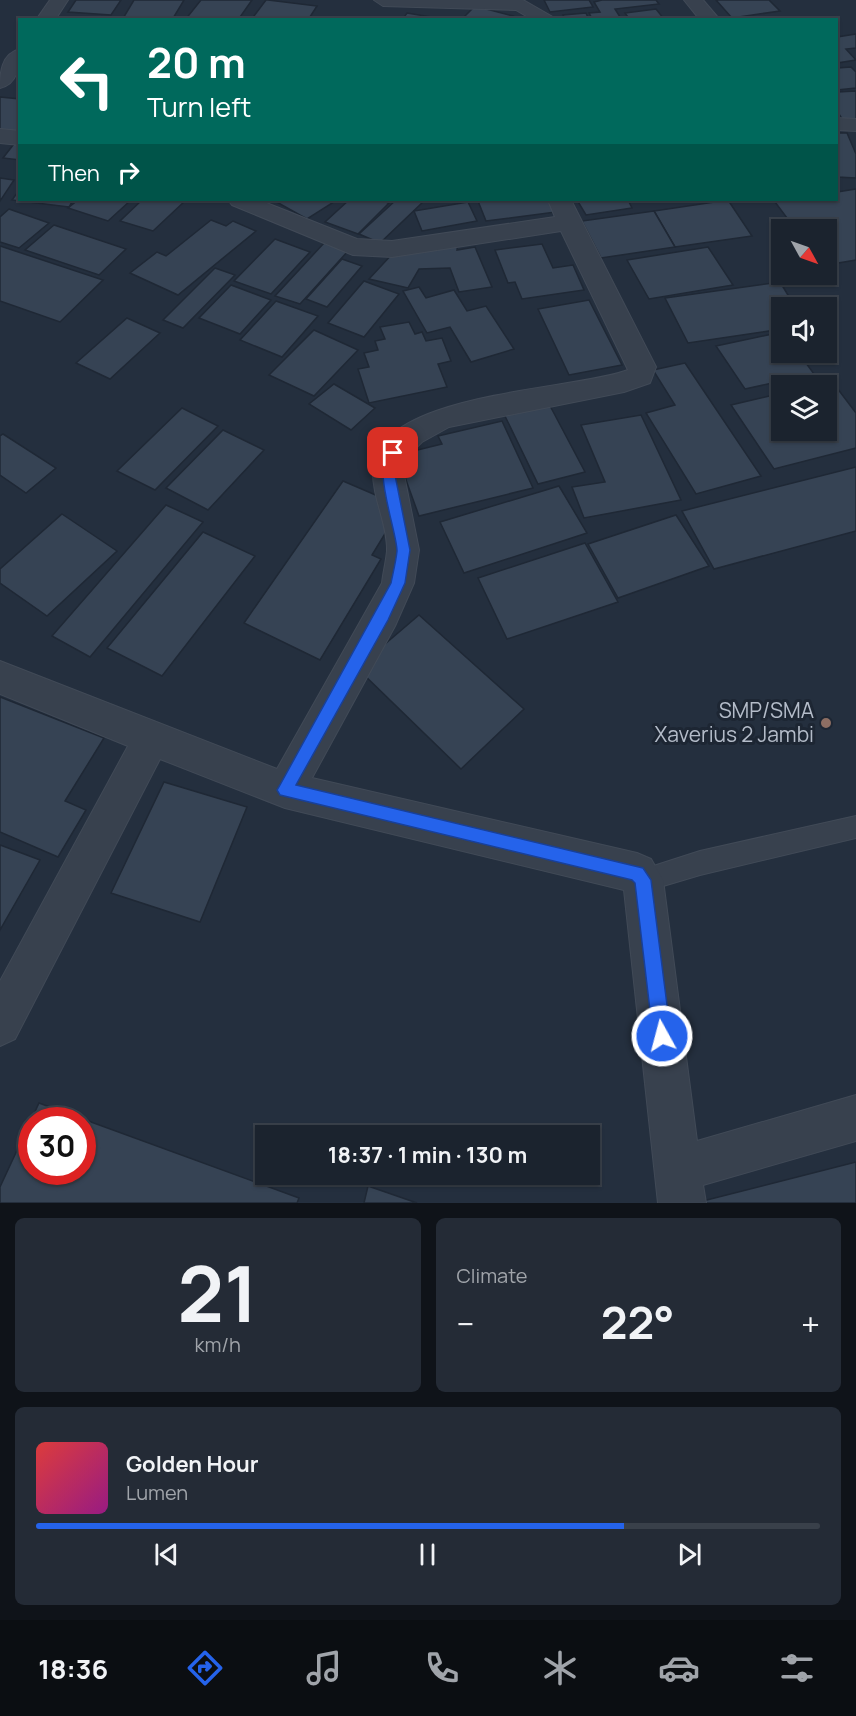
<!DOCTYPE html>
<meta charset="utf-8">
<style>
body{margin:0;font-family:Manrope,sans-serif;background:#242b36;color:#f1f3f6;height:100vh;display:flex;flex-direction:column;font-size:22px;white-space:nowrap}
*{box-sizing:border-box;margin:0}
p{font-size:20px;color:#a0a4aa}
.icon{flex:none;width:33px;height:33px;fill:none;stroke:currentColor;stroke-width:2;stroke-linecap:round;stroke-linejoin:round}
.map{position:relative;height:1203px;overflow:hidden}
.sheet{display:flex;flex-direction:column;gap:15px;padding:15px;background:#0f1319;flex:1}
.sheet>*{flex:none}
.top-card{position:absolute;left:18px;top:18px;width:820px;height:183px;border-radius:0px;box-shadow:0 2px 4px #0004,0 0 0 2px #39404a;background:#00695c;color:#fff;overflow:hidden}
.needle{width:39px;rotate:130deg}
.buttons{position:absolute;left:771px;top:219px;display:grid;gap:12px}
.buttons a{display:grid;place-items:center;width:66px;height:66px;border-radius:0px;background:#1b232e;box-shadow:0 2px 4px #0004,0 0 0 2px #39404a;font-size:30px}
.speed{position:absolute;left:18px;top:1107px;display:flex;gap:12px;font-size:30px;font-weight:700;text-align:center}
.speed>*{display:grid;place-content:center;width:78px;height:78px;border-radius:50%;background:#1b232e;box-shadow:0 2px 4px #0004,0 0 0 2px #39404a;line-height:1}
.speed .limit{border:9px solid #d22;background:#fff;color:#111}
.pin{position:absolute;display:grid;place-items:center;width:51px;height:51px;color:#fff;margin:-26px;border-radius:12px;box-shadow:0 3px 9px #0006}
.me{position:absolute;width:66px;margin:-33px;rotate:353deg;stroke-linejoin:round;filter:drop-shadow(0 0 4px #0008)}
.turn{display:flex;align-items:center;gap:21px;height:126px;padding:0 30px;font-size:27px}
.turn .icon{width:78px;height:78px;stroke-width:2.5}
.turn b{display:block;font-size:42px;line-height:51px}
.then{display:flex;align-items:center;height:57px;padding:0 30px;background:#0003;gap:12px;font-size:22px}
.big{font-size:45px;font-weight:700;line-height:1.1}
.sheet .tile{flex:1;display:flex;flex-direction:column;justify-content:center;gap:9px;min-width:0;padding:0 21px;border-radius:9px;background:#242b36}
.sheet .dial{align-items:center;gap:0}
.dial b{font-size:78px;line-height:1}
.song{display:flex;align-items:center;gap:18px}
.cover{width:72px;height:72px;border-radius:9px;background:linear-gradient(135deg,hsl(0 70% 55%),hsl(310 70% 35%))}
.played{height:6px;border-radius:3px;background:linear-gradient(90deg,#2563eb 75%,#39404a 75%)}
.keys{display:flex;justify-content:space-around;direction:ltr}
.heat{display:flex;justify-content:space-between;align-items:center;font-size:33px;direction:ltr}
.sheet .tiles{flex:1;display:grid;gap:15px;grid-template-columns:1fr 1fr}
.tile:last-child{grid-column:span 2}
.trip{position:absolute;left:255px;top:1125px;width:345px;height:60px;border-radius:0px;background:#1b232e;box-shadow:0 2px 4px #0004,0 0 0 2px #39404a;font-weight:700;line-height:60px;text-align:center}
.menu{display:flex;height:96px;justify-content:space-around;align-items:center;background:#0b0e12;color:#a0a4aa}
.menu .icon{width:42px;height:42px}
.menu .selected{color:#2563eb}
.menu b{font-size:27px;color:#f1f3f6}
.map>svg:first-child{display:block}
</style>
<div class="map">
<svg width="856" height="1203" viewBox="0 0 856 1203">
<rect width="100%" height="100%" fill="#242f3e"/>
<g fill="#364354" stroke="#1f2835" stroke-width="1.5" fill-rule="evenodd">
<polygon points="76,0 121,0 111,15 68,12"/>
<polygon points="134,0 184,0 172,20 122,20"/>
<polygon points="201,0 252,0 238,20 185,20"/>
<polygon points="266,0 268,0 317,6 308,20 251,20"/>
<polygon points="544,0 589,0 593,7 550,12"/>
<polygon points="602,0 656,0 659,4 615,9 622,20 593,20 589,13 600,12 594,2"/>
<polygon points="716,0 769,0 780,11 732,18"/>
<polygon points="475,6 513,16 509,20 461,20"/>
<polygon points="656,9 664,19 630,20 625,13"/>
<polygon points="407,13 437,18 402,20"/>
<polygon points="586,13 589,20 565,20 563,15"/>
<polygon points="856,34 856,48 846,49 856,60 837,63 837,37"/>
<polygon points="851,67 856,72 856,88 837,90 837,68"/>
<polygon points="856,91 856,121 844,122 837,111 837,92"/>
<polygon points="0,97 20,99 20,135 0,133"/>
<polygon points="837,133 847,133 856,154 856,178 837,177"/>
<polygon points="17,140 20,141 20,160 3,158"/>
<polygon points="0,178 14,180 0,201"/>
<polygon points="20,189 20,200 73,200 69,207 12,200"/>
<polygon points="856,189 856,260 826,265 826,230 796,230 775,202 837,200 837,192"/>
<polygon points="78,200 131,200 108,221 68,208"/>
<polygon points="142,200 186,200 153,231 120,221"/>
<polygon points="273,200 337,200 307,219"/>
<polygon points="349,200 378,200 389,203 358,234 325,222"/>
<polygon points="396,200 425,200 380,243 359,234"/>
<polygon points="550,200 556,212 486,221 478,201"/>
<polygon points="577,200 628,200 632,208 586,215"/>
<polygon points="728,200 752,236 675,247 654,211"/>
<polygon points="468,202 477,221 422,231 414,211"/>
<polygon points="9,209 49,223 19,248 0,242 0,217"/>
<polygon points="654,211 675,247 601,258 582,221"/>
<polygon points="211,220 226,226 233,221 256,231 178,295 130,273 157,252 166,256"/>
<polygon points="54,225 126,249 99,275 25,250"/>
<polygon points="275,239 310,252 271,294 234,281"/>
<polygon points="458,242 457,250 475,247 492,287 459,292 450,268 419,269 408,288 369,279 395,251"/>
<polygon points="324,243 348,251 300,304 275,296"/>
<polygon points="542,244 553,268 573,265 584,290 522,299 515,282 508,283 495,250"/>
<polygon points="0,246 103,280 60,322 0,301"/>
<polygon points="708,247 733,285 649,299 627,260"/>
<polygon points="342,259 362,266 327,307 306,299"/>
<polygon points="215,268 235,275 183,328 163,320"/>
<polygon points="364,281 399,294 364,337 328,323"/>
<polygon points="780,282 796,308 782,308 782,329 688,343 665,298"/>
<polygon points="231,285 271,300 240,334 199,318"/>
<polygon points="419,287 426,298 454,290 467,311 486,306 514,349 471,362 450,327 427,333 403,291"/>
<polygon points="589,300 622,365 569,375 538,309"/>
<polygon points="276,301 318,316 282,357 240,340"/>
<polygon points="127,318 160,333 110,379 76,363"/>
<polygon points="409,322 415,334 422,332 426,341 442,338 451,361 438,364 447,387 369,403 358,369 369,367 364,353 378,350 375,341 385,339 380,327"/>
<polygon points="314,330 358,350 314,396 269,375"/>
<polygon points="782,332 782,352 798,352 814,374 745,389 716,346"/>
<polygon points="685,363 761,476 696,494 646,413 675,405 653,370"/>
<polygon points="831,380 856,413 856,448 774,469 731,405 782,393 782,430 826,430 826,386 810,386"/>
<polygon points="334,384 375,408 351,430 309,404"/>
<polygon points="548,402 585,472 538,484 503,412"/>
<polygon points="182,408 218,426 155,490 117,471"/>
<polygon points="641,415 681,500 584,518 572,487 605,482 581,425"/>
<polygon points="502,421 533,488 419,516 397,455 442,444 438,436"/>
<polygon points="223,430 264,450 208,510 166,488"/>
<polygon points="3,434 56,468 26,493 0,475 0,436"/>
<polygon points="856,467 856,531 714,569 682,511"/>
<polygon points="343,481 392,502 394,519 372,555 381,559 320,660 244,623"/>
<polygon points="559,486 587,533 464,573 440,522"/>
<polygon points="166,505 203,522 90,657 52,636"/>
<polygon points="62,514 117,551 47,616 0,583 0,569"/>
<polygon points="676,515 709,566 618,598 588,544"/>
<polygon points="203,532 255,556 162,676 107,648"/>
<polygon points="585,543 618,602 507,639 478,578"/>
<polygon points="419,615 524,709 461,769 357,668"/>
<polygon points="0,697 104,738 65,801 86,810 58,857 0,832"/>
<polygon points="164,782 247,807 200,922 111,893"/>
<polygon points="0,845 40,860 0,930"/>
<path d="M39 1103 299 1198 297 1203H0V1187ZM32 1120H82V1172H32Z"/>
<polygon points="856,1162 856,1203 695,1203"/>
<polygon points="368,1186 417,1203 364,1203"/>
</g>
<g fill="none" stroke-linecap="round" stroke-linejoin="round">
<defs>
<polygon id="service" points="856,816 856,838 700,875 643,892 635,888 631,880 635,872 700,851"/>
<g id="minor">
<polygon points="374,0 523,0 558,20 533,20 516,10 383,6"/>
<polygon points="684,0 703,0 720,20 700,20"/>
<polygon points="837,118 856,119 856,131 837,130"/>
<polygon points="0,129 20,131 20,145 0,143"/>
<path d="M228 200H259L357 239 392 241 555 217 548 200H571L656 367 650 383 624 392 449 427 422 442 406 458 403 470 419 550 414 583 395 626 312 778 637 853 651 859 663 880 697 1141 856 1095V1141L703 1185 706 1203H658L624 890 285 808 160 759 15 1039 0 1046V981L128 746 0 694V661L277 769 382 583C383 573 386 562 387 551 388 525 372 497 373 470 376 392 572 391 628 370L561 231 392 257 353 255 232 205Z"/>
</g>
<g id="tertiary">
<polygon points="50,0 68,0 55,20 36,20"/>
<path d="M20 49C20 65 18 84 0 88 0 73 1 54 20 49Z"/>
</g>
</defs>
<use href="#service" stroke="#414a57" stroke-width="2"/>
<use href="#minor" stroke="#414a57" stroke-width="2"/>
<use href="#tertiary" stroke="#414a57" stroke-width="2"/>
<use href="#service" fill="#38414e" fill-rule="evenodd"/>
<use href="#minor" fill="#38414e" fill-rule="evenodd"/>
<use href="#tertiary" fill="#38414e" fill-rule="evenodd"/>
</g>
<path fill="#2563eb" stroke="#184099" stroke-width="1.5" d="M393 448 399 453 394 470 410 550 405 583 388 620 296 785 643 868 651 880 671 1036 669 1042 662 1045 656 1042 653 1036 635 883 632 880 280 795 277 790 280 785 391 583C393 573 396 561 397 551 397 531 368 457 393 448Z"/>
<circle fill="#8d6e63" stroke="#1d2633" stroke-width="2" cx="826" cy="723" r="6"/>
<g text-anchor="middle" stroke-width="6" stroke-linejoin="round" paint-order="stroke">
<g font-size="21" fill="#b4bcc9" stroke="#1d2633" text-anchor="end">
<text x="814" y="718">SMP/SMA<tspan x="814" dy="24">Xaverius 2 Jambi</tspan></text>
</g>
</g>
</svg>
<div class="buttons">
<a><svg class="needle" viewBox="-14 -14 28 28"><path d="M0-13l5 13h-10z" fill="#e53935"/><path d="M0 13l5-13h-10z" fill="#a0a4aa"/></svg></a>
<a><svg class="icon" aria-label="sound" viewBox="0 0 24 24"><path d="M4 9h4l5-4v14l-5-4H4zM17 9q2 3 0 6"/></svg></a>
<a><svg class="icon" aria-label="layers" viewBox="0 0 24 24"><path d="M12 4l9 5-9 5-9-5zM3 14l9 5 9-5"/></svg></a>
</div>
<div class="speed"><div class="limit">30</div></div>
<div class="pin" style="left:393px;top:453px;background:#d93025"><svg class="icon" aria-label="arrive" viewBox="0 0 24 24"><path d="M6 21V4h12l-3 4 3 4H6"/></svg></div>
<svg class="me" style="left:662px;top:1036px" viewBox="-20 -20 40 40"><circle r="17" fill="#2563eb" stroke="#fff" stroke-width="3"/><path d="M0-11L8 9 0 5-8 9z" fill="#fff"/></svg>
<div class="trip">18:37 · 1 min · 130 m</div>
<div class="top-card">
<div class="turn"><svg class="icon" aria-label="left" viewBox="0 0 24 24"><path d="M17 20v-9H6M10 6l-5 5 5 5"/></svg><div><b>20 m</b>Turn left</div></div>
<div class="then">Then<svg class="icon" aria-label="right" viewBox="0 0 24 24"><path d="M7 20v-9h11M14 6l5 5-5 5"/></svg></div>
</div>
</div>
<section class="sheet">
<div class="tiles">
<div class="tile dial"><b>21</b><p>km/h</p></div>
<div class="tile"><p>Climate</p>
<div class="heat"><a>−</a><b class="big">22°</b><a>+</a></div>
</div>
<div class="tile">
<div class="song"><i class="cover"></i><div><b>Golden Hour</b><p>Lumen</p></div></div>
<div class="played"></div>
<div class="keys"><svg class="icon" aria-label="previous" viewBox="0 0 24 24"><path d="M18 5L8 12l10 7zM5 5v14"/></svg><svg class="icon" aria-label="pause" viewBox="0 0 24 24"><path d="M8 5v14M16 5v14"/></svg><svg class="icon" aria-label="next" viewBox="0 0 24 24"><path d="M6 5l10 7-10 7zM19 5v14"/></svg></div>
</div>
</div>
</section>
<nav class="menu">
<b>18:36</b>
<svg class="icon selected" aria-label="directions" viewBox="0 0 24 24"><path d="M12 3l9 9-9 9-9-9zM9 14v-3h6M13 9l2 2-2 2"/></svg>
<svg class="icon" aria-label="music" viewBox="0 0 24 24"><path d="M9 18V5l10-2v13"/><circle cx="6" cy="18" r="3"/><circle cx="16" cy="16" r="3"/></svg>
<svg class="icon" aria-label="phone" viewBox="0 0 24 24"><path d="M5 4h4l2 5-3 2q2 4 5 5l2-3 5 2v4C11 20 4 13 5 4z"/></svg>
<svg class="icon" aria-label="climate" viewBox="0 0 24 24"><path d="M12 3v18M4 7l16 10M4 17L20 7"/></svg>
<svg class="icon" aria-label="car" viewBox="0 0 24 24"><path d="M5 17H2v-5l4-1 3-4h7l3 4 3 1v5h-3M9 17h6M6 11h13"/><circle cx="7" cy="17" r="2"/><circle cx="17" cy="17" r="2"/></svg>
<svg class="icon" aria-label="filters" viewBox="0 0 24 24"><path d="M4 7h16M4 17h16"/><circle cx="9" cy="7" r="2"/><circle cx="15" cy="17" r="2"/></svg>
</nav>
